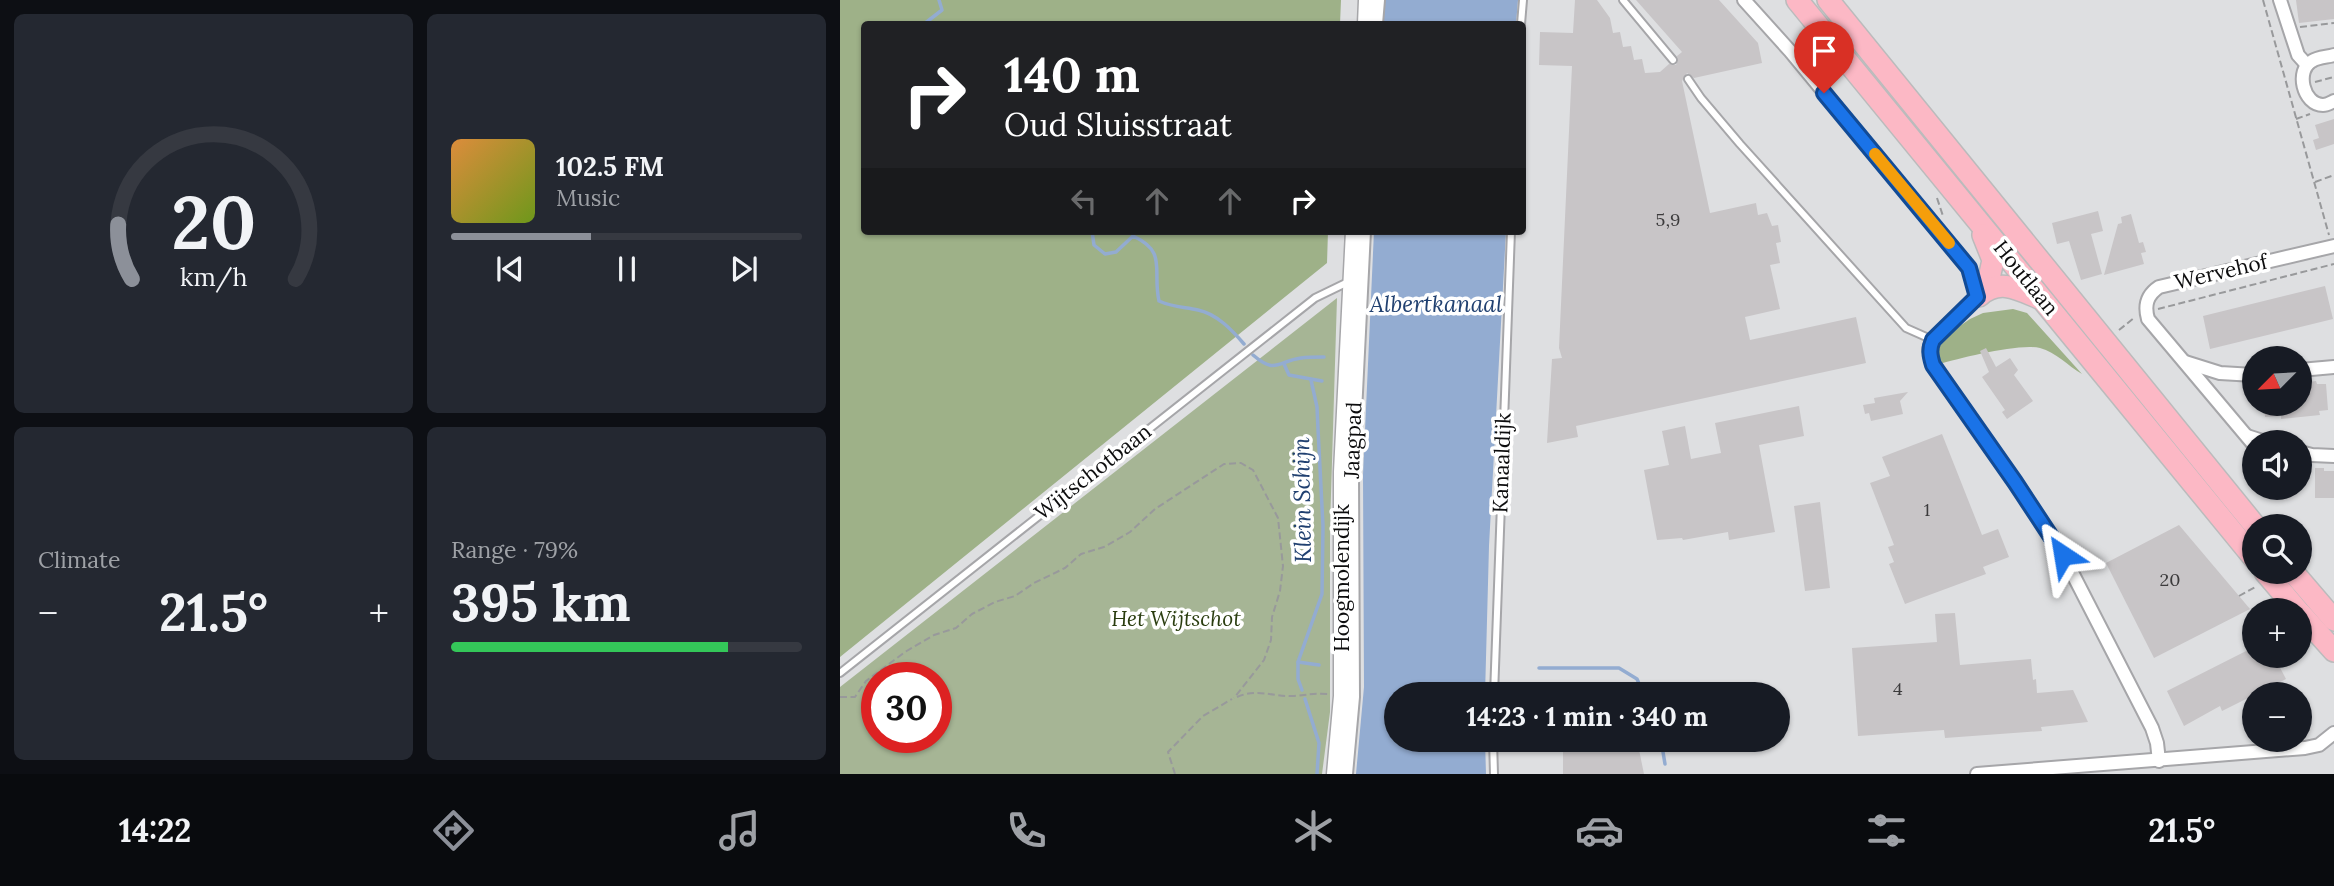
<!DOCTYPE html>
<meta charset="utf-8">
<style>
body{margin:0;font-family:Lora,serif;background:#242831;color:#f1f3f6;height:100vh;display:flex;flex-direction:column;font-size:26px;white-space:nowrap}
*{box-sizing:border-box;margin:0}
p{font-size:23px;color:#9ea1a6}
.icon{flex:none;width:38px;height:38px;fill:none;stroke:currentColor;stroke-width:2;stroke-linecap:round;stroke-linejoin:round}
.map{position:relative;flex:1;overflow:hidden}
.sheet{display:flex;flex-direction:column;gap:14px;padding:14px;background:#0d0f14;width:840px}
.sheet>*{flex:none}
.banner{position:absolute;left:21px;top:21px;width:665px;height:214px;border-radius:7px;box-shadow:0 2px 5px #0004;background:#202124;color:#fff;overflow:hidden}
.needle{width:46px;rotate:246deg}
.controls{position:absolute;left:1402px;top:346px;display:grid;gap:14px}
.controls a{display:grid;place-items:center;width:70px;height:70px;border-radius:50%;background:#171b24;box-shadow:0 2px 5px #0004;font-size:35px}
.speed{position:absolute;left:21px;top:662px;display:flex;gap:14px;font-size:35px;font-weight:700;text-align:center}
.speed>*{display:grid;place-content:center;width:91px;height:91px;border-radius:50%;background:#171b24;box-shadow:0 2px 5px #0004;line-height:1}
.speed .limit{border:10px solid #d22;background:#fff;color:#111}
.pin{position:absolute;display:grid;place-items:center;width:60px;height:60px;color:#fff;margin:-72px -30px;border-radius:50% 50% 50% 0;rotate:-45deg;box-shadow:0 0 7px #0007}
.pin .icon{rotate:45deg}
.me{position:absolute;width:77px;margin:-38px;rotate:327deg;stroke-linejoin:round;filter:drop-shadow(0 0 5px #0008)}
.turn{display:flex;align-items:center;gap:24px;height:147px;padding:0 28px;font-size:32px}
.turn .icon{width:91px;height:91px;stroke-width:2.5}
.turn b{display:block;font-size:49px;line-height:60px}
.lanes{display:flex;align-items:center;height:66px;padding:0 28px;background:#0003;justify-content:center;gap:35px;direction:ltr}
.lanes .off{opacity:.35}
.big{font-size:52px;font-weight:800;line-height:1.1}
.sheet .tile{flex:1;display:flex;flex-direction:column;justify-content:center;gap:10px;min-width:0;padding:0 24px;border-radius:10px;background:#242831}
.sheet .dial{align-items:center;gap:0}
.dial svg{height:182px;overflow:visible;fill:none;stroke:#363941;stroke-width:7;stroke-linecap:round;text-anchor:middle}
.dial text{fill:#f1f3f6;stroke:none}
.song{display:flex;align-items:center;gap:21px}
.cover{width:84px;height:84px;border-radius:10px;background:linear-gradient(135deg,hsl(30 70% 55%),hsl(80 70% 35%))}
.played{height:7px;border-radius:4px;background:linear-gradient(90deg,#8c9099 40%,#363941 40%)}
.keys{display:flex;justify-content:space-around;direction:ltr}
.heat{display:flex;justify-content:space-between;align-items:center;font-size:38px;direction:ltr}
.charge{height:10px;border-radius:5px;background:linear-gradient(90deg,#34c759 79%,#363941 0)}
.sheet .tiles{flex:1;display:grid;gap:14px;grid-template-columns:repeat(2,1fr)}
.trip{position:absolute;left:544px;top:682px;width:406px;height:70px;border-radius:35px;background:#171b24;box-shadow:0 2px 5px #0004;font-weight:800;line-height:70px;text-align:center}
.dock{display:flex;height:112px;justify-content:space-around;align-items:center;background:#090b0e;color:#9ea1a6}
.dock .icon{width:49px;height:49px}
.dock .current{color:#8c9099}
.dock b{font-size:32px;color:#f1f3f6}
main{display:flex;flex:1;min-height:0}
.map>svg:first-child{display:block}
</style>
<main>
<section class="sheet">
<div class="tiles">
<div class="tile dial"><svg viewBox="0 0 100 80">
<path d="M14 69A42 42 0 1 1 86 69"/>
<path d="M14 69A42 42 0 0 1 8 45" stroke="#8c9099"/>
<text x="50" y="56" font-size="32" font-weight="700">20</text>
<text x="50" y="72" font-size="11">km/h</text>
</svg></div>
<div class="tile">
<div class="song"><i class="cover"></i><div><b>102.5 FM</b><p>Music</p></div></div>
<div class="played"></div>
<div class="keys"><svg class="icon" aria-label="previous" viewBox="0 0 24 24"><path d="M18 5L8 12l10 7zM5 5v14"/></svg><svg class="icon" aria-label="pause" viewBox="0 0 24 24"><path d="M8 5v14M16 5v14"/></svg><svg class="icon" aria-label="next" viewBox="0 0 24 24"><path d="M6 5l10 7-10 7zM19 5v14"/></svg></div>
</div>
<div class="tile"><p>Climate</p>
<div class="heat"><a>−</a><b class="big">21.5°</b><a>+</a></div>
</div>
<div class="tile"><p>Range · 79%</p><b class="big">395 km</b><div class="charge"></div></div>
</div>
</section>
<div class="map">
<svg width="1494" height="774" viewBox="0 0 1494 774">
<rect width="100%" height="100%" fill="#dedfe1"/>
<path fill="#a6b595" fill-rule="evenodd" d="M497 298 490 527V712L482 774H0V687ZM37 677H96V737H37Z"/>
<g fill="#9eb188">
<polygon points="0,0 501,0 500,24 24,24 24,231 488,231 487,263 0,657"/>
<path d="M1173 309 1187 313 1242 374C1228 366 1216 352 1200 348 1179 343 1121 358 1099 364L1094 350 1101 339 1130 319 1143 313Z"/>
</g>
<g fill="#93acd1">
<polygon points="544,0 678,0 676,24 543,24"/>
<polygon points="534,231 666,231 649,546 645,695 556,695 556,740 645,740 646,774 516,774 524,687 523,475"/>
</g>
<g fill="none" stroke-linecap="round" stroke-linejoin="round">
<g stroke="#93acd1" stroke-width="3.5">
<polyline points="84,24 102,10 99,0"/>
<path d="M252 231 254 245 265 254 276 252 293 236C328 252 312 270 319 301 332 307 344 307 358 310 377 314 392 330 404 344"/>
<path d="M413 355C436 375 438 361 461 358 468 357 476 357 484 357"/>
<polyline points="444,364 449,375 482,381"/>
<polyline points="471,380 477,407 478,429 483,526 482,594 458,662 479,665"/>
<polyline points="458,662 458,679 462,690"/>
<polyline points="699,668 779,668 797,679 804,695"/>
<polyline points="465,699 479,743 477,774"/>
<polyline points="821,740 825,764"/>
</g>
</g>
<g fill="#c8c5c7">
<polygon points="735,0 757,0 770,18 773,33 780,32 783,47 791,46 794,60 802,59 805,73 820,72 829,64 836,65 838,61 837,56 842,52 796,0 879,0 918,43 922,63 854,78 847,73 842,81 870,213 916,203 918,215 927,213 932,226 938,225 941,242 936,243 940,263 930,265 940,309 905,317 910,340 1016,317 1026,363 736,426 738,437 707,443 712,359 722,358 719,348 732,66 699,65 700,32 733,33"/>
<polygon points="1456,0 1494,0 1494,19 1459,23"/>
<polygon points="1494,119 1494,144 1476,150 1473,140 1479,138 1475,125"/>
<polygon points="1258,211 1263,231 1251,234 1262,274 1241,280 1229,241 1217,244 1212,223"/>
<polygon points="1291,214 1299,243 1303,242 1306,252 1301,253 1304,264 1264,275 1278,224 1282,223 1281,217"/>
<polygon points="1485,286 1493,319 1370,349 1363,316"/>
<polygon points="1146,348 1156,367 1170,358 1178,370 1174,375 1193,401 1167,419 1162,412 1165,410 1142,377 1149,372 1140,351"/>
<polygon points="1476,381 1477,384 1486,384 1488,410 1479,411 1480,415 1441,419 1441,416 1425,417 1424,404 1460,404 1460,383"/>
<polygon points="1068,392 1060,401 1063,414 1031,421 1029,413 1025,414 1023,405 1035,403 1034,398"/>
<polygon points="959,406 964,436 919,445 935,532 889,540 888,532 843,540 842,538 817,540 804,470 829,465 822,431 845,426 851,459 881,453 875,423"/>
<polygon points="1102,434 1142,535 1158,529 1169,557 1143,567 1146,574 1065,604 1049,564 1054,562 1048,547 1054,545 1030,483 1050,476 1042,457"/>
<polygon points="1475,468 1484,468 1484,471 1494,471 1494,498 1475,498"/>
<polygon points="980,502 990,588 965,591 954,506"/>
<polygon points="1339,525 1410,609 1314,658 1266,563"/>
<polygon points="1115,613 1120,665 1191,659 1193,680 1196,679 1197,693 1233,690 1248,722 1201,727 1202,731 1105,738 1104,730 1018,736 1012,648 1097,642 1095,614"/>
<polygon points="1414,647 1414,656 1434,656 1446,679 1382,711 1380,706 1344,726 1327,691"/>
<polygon points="723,740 797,740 804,774 723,774"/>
</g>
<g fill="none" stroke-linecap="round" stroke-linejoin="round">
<defs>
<g id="service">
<polyline points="783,0 833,60"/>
<polyline points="681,24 683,0"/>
<polyline points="848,79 861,98 900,144 1066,328 1093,340"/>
<polyline points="0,673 475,298 508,282"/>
<polyline points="654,695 671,231"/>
<polyline points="653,740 654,774"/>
</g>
<g id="minor">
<polyline points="904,0 950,51 1129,268 1137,297 1093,340 1089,349 1093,365 1175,482 1223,555 1312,728 1317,743 1319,761"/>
<polyline points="1440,0 1458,55 1467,65"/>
<polyline points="536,24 538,0"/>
<path d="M1494 55C1488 57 1478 57 1472 61 1455 70 1463 105 1483 105 1487 105 1490 103 1494 101"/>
<polyline points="1345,362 1380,373 1414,375"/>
<polyline points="1460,370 1494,367"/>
<polyline points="1407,436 1429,443"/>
<path d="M1414 445 1308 319C1304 305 1307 295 1319 287L1494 246"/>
<polyline points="1460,452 1472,455 1494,456"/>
<polyline points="506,774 513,697 512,473 524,231"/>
<polyline points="1137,774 1465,748 1479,745 1494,733"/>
</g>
<g id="tertiary">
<polyline points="526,24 527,0"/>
<polyline points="495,774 502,696 502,472 514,231"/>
</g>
<g id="primary">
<polyline points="957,0 1414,558"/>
<polyline points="988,0 1416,527"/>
<polyline points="1143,235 1153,260 1147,288"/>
<path d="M1139 296C1159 278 1178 289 1199 298"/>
<polyline points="1425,572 1458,611"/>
<polyline points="1453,572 1494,620"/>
<polyline points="1460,613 1494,651"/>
</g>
</defs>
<use href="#service" stroke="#a6a6a9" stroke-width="10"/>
<use href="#minor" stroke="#a6a6a9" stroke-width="16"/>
<use href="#tertiary" stroke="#a6a6a9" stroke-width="19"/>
<use href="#primary" stroke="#bbbbbc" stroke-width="24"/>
<g stroke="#98999b" stroke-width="2" stroke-dasharray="7 3.5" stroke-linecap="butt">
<polyline points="1423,0 1489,235"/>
<polyline points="1460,27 1494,23"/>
<polyline points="1475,82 1494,77"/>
<polyline points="1456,119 1470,114"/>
<polyline points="1475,182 1494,175"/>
<polyline points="1097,198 1103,216"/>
<polyline points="1318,309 1494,264"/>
<polyline points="1279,330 1294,318"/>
<polyline points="1399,596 1417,586"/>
<polyline points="0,697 15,697 26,681 65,652 94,635 116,628 132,614 155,602 175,596 194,583 225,568 241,554 264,547 290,532 315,509 384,464 401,463 413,470 438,518 443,566 440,591 432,617 431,640 424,660 394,698"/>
<path d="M397 697C417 688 433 697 454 696 466 695 475 693 488 694"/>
<polyline points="335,774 328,752 363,716 392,699"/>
</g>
<use href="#service" stroke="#fff" stroke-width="6"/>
<use href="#minor" stroke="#fff" stroke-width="12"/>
<use href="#tertiary" stroke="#fff" stroke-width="16"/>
<use href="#primary" stroke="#fcb8c5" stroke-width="21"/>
</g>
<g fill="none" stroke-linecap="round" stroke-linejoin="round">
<defs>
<path id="route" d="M984 93 1129 268 1137 297 1093 340C1089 349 1090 355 1093 365L1175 482 1223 555"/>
</defs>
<use href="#route" stroke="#114b97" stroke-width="18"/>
<use href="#route" stroke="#1a73e8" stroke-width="12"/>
<polyline stroke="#f59e0b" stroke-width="12" points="1035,154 1109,243"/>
</g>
<g text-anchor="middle" stroke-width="7" stroke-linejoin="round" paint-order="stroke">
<g font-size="18" fill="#3c3b3c">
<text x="828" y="226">5,9</text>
<text x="1087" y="516">1</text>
<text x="1330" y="586">20</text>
<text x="1058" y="695">4</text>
</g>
<g font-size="21" fill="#0d0d0e" stroke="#fff">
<text transform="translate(1381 272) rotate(-13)" y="7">Wervehof</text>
<text transform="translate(1186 278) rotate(51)" y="7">Houtlaan</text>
<text transform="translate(513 440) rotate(-88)" y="7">Jaagpad</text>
<text transform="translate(662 463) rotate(-88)" y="7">Kanaaldijk</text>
<text transform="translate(253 472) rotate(-38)" y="7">Wijtschotbaan</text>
<text transform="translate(502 578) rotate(-90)" y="7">Hoogmolendijk</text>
</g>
<g font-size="21" font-style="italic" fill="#2a3d0f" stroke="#fff">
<text x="336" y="626">Het Wijtschot</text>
</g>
<g font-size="23" font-style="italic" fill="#204070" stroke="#fff">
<text x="596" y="312">Albertkanaal</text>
<text transform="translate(462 500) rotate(-91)" y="8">Klein Schijn</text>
</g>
</g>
</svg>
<div class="controls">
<a><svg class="needle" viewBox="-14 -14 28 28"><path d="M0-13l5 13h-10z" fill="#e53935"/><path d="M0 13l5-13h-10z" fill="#9ea1a6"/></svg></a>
<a><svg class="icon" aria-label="sound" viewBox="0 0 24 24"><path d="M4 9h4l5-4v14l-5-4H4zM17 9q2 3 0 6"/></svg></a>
<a><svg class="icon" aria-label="search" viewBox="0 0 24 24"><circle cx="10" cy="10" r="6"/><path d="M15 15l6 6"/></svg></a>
<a>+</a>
<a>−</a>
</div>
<div class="speed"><div class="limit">30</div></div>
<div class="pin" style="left:984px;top:93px;background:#d93025"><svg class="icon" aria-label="arrive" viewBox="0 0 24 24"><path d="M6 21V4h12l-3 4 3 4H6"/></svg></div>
<svg class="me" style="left:1223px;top:555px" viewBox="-20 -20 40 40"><path d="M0-17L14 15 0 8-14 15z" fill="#1a73e8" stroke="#fff" stroke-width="4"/></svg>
<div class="trip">14:23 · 1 min · 340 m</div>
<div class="banner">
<div class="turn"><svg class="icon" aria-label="right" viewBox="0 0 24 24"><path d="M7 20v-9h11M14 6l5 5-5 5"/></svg><div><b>140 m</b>Oud Sluisstraat</div></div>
<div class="lanes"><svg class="icon off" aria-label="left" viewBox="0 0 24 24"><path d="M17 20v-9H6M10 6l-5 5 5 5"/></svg><svg class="icon off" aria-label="ahead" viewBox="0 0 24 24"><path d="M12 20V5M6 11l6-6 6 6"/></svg><svg class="icon off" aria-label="ahead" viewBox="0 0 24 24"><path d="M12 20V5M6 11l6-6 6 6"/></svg><svg class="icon" aria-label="right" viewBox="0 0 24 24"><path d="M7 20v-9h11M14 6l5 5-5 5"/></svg></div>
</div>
</div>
</main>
<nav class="dock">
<b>14:22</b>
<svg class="icon current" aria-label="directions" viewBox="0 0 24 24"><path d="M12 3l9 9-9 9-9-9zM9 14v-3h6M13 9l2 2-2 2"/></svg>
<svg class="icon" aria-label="music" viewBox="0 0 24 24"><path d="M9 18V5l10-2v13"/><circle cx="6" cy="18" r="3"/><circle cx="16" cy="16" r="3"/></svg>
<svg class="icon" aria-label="phone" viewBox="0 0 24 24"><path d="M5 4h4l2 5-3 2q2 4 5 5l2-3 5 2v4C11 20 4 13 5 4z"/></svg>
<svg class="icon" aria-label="climate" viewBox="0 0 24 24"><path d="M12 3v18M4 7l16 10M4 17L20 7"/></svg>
<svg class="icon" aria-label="car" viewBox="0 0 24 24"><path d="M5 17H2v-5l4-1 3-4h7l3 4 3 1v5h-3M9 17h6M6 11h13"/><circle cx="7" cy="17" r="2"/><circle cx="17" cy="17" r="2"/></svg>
<svg class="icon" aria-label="filters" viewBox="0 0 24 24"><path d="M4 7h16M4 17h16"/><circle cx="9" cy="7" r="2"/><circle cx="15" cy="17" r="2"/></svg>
<b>21.5°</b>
</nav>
